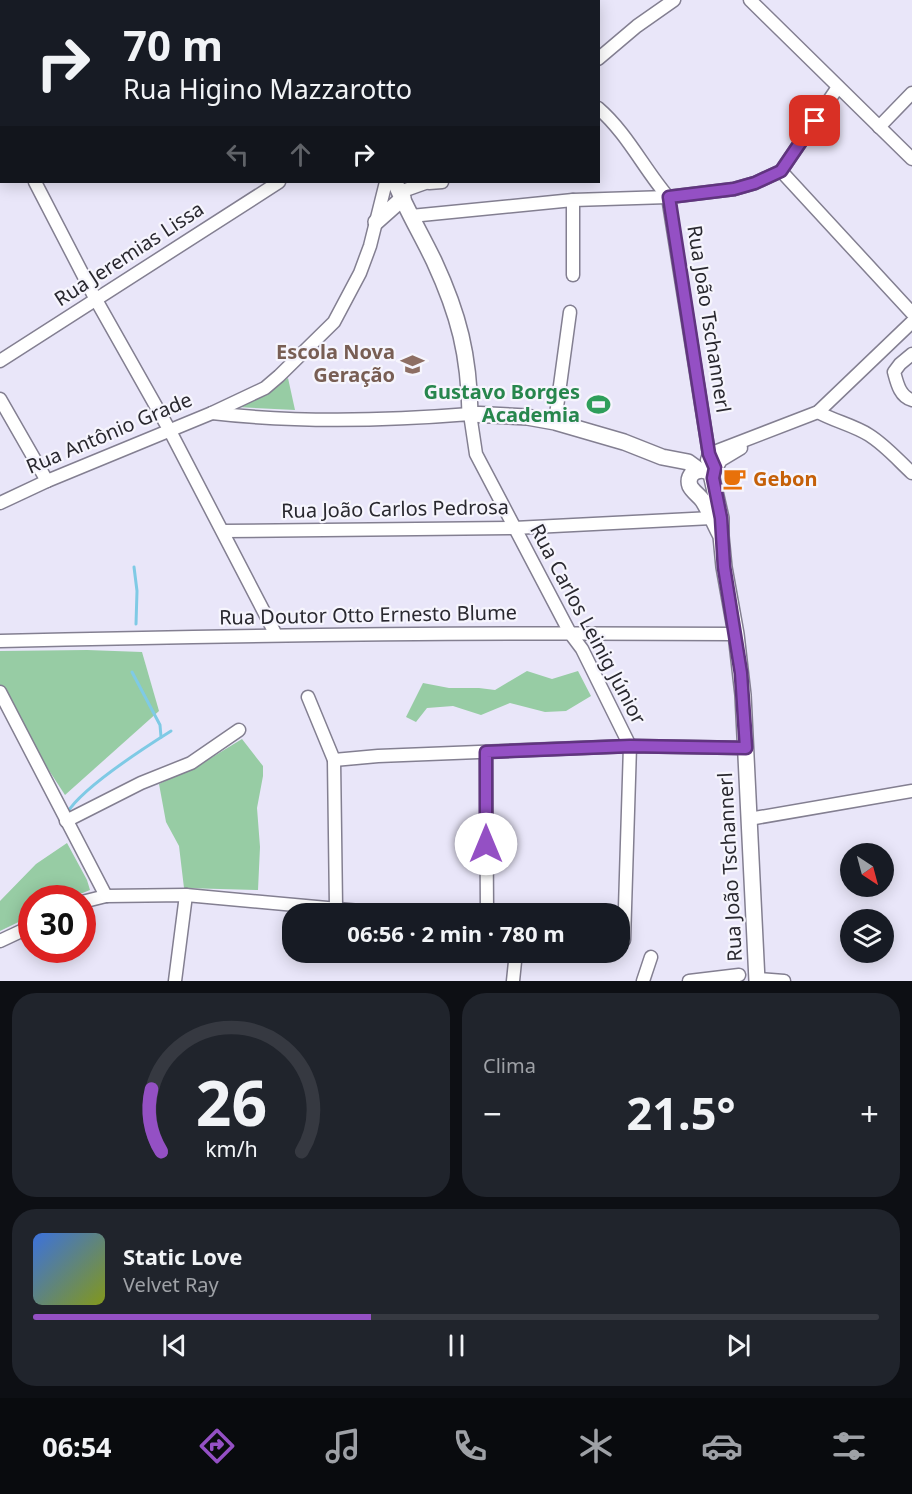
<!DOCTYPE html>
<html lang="pt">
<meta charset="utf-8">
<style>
body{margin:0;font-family:"Noto Sans",sans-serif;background:#20242c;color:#f1f3f6;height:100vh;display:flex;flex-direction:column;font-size:22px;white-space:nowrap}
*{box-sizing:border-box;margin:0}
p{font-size:20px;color:#9ea1a6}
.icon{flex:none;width:33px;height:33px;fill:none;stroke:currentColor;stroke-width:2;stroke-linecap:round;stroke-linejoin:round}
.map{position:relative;height:981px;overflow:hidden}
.sheet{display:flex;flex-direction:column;gap:12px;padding:12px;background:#0d0f14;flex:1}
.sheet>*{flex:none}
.guide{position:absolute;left:0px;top:0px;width:600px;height:183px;box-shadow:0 3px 15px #0003;background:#171b24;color:#f1f3f6;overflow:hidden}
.needle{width:39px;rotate:144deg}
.buttons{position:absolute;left:840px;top:843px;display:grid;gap:12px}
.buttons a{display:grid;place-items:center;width:54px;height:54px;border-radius:50%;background:#171b24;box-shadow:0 3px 15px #0003;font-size:30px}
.speed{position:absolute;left:18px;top:885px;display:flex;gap:12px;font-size:30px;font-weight:700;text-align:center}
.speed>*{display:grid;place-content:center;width:78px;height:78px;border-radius:50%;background:#171b24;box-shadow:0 3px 15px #0003;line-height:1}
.speed .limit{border:9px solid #d22;background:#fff;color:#111}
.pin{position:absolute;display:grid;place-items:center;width:51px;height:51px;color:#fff;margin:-26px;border-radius:12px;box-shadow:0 3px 9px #0006}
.me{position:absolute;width:66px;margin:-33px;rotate:0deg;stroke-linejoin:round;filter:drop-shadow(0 0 4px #0008)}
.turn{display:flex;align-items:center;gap:21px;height:126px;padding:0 24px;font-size:27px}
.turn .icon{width:78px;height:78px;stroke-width:2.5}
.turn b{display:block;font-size:42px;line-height:51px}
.lanes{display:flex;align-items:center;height:57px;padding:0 24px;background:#0003;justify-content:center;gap:30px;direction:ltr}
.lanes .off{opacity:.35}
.big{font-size:45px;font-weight:700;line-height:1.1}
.sheet .tile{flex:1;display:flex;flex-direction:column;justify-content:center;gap:9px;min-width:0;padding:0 21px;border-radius:24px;background:#20242c}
.sheet .dial{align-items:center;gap:0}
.dial svg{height:156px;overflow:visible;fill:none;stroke:#363941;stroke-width:7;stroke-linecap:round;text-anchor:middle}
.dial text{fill:#f1f3f6;stroke:none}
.song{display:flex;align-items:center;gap:18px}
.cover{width:72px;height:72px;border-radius:9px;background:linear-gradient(135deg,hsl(220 70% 55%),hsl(70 70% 35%))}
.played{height:6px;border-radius:3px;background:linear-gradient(90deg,#9450c4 40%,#363941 40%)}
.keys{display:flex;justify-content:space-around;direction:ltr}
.heat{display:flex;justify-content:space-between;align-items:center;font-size:33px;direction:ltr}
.sheet .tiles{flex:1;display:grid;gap:12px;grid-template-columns:1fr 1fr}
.tile:last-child{grid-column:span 2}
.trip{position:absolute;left:282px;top:903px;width:348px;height:60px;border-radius:24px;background:#171b24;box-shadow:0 3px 15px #0003;font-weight:700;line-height:60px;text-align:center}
.menu{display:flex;height:96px;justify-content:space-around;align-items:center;background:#090b0e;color:#9ea1a6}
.menu .icon{width:42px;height:42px}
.menu .current{color:#9450c4}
.menu b{font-size:27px;color:#f1f3f6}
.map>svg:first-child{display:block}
</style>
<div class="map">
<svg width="912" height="981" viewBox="0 0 912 981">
<rect width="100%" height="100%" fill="#e9e6f9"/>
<g fill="#97cca4">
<polygon points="288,378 295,410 237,407 264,395"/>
<polygon points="87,650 142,652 159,711 65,795 20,726 0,687 0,651"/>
<polygon points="527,671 552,679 578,671 591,696 566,711 545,712 510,703 481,715 453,706 427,708 416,722 406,717 423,683 449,688 479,688 495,690"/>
<polygon points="242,739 263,766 263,776 257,808 260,847 258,890 184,888 179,846 166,822 159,784 206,761"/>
<polygon points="67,843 87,880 90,890 70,898 32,898 31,916 0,931 0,901 36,864"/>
</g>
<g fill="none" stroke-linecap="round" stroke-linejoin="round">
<g stroke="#7fcae5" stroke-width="3">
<polyline points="134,567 137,591 136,624"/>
<polyline points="132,672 160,725 161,737"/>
<path d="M67 813C82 788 144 748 171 731"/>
</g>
<defs>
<g id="minor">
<polyline points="327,0 327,2"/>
<polyline points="750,0 912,159"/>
<polyline points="150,2 151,0"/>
<polyline points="477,2 478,0"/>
<polyline points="598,59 637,26 674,0"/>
<path d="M598 108C627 133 644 169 668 197L709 454 715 468"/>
<polyline points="0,123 2,125"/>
<polyline points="879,127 912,93"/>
<polyline points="0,168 2,166"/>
<polyline points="781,171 912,313"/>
<polyline points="35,182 95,298 170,431 276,635"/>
<polyline points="429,183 442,182"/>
<polyline points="400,192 428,182"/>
<polyline points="573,200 573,275"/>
<polyline points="411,216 573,200 668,197 734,189 755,183 781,171 838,87"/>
<path d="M912 354 900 364 894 372C897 383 900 397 912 400"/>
<polyline points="0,361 279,182"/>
<polyline points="0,399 47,481"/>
<path d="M818 412C834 421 853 425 869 435 885 445 898 460 912 473"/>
<path d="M212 413C298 423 384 421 470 414L476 454 570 633 582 649 630 746 624 940 620 939"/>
<polyline points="555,422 570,312"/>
<polyline points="707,460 709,454 818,412 912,322"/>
<polyline points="713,474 721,460 741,448"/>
<polyline points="0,503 47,481 212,413 265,388 279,376 334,322 360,273 370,246 386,182"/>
<polyline points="223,531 514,528 712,518"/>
<path d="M0 641C245 635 491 632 736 634"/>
<polyline points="0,692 106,896"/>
<polyline points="308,697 334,760 336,907"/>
<polyline points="486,752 487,914"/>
<polyline points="334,760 378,756 630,746 746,748"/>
<polyline points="749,819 912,791"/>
<polyline points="66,821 141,783 191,763 239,730"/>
<polyline points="82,902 106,896 186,895 393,914"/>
<polyline points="0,941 32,926"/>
<polyline points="757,979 784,981"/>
<polyline points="175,981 186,895"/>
<polyline points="513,981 516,952"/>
<polyline points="643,981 651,957"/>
<polyline points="689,981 739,975"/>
</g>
<g id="major">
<polyline points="199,0 202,2"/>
<path d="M395 182C406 209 421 234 434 261 459 315 469 355 470 414L527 417 555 422 624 442 662 457 688 462 699 470"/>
<polyline points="376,222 403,198"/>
<path d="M721 536C715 525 710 512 703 501 699 495 693 492 690 486 685 472 702 466 711 474L721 518V536L724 567 736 634 743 695 757 981"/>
</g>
</defs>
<use href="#minor" stroke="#837f91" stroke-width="15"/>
<use href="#major" stroke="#837f91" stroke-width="18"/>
<use href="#minor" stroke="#fff" stroke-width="12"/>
<use href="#major" stroke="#fff" stroke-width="15"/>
</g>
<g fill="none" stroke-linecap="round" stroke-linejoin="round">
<defs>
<polyline id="route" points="486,844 486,752 630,746 746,748 741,673 724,567 721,518 713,478 715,468 709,454 669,197 734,189 755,183 781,171 815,121"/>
</defs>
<use href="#route" stroke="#60347f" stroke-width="15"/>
<use href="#route" stroke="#9450c4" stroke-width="10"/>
</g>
<defs>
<symbol id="school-bare" viewBox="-9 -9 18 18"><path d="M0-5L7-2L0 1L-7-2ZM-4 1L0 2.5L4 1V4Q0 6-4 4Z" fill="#8d6e63" stroke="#f6f5fd" stroke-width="2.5" paint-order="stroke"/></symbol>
<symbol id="stadium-bare" viewBox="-9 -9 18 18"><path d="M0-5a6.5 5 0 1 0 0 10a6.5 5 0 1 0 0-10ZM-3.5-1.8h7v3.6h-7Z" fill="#2e9e5b" stroke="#f6f5fd" stroke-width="2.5" paint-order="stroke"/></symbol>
<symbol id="cafe-bare" viewBox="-9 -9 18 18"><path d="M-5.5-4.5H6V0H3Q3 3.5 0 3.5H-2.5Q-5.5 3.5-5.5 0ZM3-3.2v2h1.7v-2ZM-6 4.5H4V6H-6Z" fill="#e8710a" stroke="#f6f5fd" stroke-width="2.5" paint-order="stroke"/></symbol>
</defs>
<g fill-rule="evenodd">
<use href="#school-bare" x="396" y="348" width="33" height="33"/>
<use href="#stadium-bare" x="582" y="388" width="33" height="33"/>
<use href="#cafe-bare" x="718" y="462" width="33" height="33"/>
</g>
<g text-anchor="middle" stroke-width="4.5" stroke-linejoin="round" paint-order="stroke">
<g font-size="20" fill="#29282f" stroke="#f6f5fd">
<text transform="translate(129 254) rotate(-33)" y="7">Rua Jeremias Lissa</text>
<text transform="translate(709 319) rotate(81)" y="7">Rua João Tschannerl</text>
<text transform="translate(109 433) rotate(-23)" y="7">Rua Antônio Grade</text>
<text transform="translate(395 509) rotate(-1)" y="7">Rua João Carlos Pedrosa</text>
<text transform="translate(368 615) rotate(-1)" y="7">Rua Doutor Otto Ernesto Blume</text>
<text transform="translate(588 624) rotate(62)" y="7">Rua Carlos Leinig Júnior</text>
<text transform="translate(730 867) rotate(-93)" y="7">Rua João Tschannerl</text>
</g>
<g font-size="20" font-weight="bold" fill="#785e54" stroke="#f6f5fd" text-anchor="end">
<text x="395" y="359">Escola Nova<tspan x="395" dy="23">Geração</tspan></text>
</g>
<g font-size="20" font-weight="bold" fill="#27864d" stroke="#f6f5fd" text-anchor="end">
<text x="580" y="399">Gustavo Borges<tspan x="580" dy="23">Academia</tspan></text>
</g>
<g font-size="20" font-weight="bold" fill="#c56008" stroke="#f6f5fd" text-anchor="start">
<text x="753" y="486">Gebon</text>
</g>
</g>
</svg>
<div class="buttons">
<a><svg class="needle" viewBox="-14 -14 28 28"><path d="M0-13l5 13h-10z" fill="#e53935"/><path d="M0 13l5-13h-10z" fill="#9ea1a6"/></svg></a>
<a><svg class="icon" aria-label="layers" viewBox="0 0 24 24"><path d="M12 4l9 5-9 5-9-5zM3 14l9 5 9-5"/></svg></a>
</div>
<div class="speed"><div class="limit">30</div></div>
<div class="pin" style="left:815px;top:121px;background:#d93025"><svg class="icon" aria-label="arrive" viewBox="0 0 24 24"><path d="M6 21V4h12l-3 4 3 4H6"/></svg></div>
<svg class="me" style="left:486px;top:844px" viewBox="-20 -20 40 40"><circle r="19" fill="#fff"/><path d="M0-13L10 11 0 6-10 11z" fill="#9450c4"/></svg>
<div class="trip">06:56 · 2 min · 780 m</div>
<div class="guide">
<div class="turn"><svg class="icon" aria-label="right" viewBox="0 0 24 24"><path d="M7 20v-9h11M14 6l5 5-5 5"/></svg><div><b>70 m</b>Rua Higino Mazzarotto</div></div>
<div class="lanes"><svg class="icon off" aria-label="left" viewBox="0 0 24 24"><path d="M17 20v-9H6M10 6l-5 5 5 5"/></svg><svg class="icon off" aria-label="ahead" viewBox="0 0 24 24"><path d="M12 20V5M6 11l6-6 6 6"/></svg><svg class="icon" aria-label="right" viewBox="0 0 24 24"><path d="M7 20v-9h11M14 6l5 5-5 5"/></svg></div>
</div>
</div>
<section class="sheet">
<div class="tiles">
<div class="tile dial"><svg viewBox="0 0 100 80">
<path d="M14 69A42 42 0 1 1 86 69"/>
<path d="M14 69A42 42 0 0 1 9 37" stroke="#9450c4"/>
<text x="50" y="56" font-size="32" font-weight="700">26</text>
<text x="50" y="72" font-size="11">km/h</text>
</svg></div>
<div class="tile"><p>Clima</p>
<div class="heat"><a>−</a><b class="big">21.5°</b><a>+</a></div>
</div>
<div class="tile">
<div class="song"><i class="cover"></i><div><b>Static Love</b><p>Velvet Ray</p></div></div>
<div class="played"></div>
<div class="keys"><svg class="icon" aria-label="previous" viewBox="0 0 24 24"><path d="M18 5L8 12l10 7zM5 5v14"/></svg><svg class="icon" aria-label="pause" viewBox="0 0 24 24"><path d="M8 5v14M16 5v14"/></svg><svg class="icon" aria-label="next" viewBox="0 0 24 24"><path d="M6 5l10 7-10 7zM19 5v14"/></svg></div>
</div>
</div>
</section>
<nav class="menu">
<b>06:54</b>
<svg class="icon current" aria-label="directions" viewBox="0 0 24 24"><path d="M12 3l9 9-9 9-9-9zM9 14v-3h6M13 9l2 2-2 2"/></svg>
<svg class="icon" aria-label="music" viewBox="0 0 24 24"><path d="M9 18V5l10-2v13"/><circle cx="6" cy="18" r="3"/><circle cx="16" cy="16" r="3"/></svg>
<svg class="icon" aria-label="phone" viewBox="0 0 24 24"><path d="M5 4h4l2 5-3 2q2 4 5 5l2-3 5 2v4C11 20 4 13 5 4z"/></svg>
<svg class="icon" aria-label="climate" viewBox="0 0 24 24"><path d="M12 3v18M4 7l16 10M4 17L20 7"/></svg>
<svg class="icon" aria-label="car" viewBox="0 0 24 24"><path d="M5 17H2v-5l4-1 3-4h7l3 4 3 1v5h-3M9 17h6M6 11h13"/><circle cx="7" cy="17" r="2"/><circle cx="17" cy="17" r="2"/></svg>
<svg class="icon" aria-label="filters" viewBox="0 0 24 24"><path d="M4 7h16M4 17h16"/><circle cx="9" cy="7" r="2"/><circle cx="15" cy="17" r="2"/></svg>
</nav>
